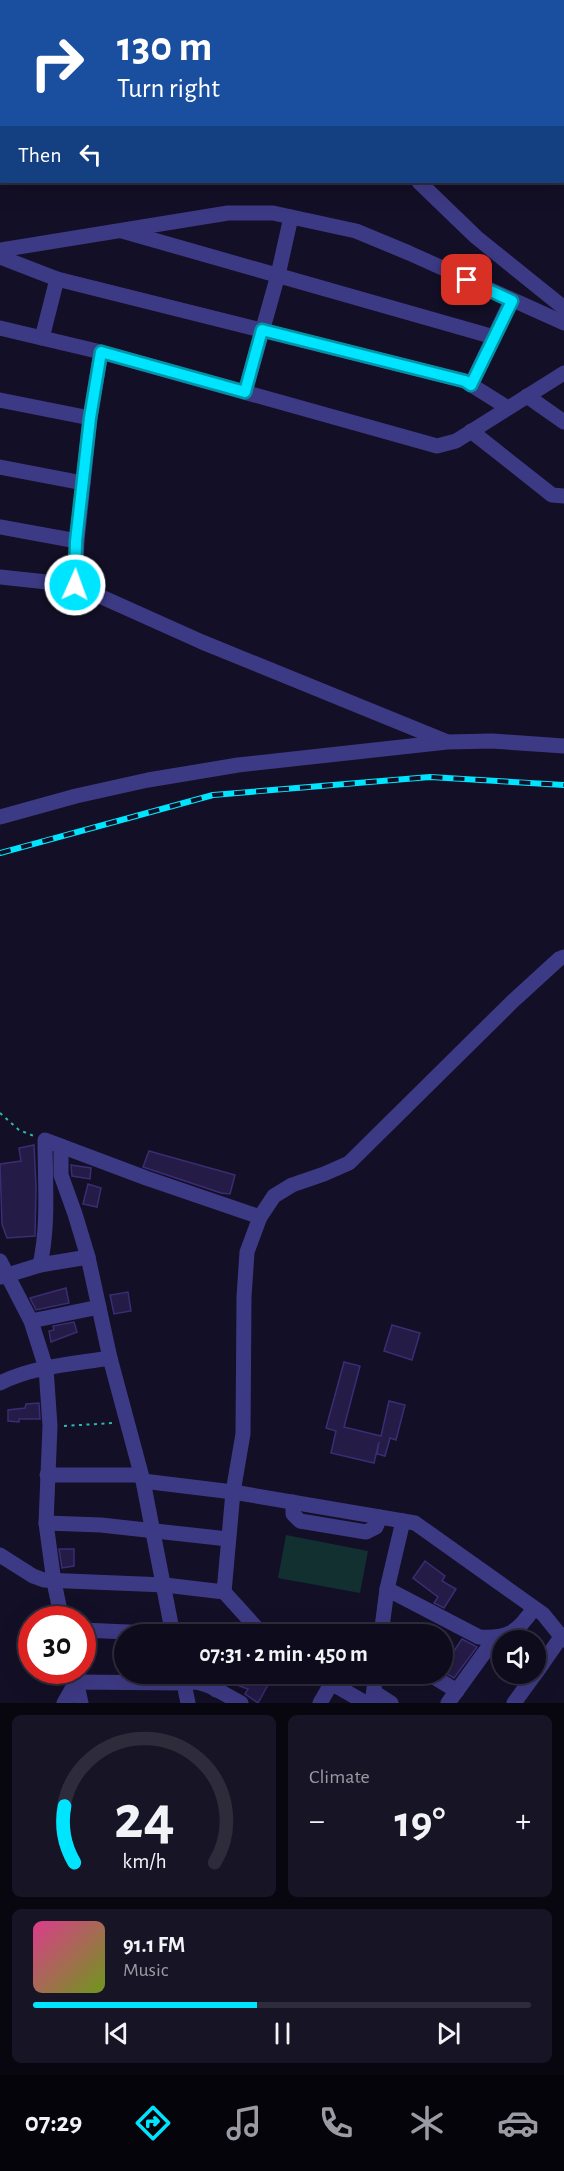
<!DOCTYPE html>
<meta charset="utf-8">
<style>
body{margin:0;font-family:"Alegreya Sans",sans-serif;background:#171425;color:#f1f3f6;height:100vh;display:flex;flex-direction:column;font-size:22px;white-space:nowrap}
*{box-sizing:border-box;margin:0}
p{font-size:20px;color:#9b9ba3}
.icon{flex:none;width:33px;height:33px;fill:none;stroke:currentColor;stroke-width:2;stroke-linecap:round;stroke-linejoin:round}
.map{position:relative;height:1703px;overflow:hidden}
.sheet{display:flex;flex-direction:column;gap:12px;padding:12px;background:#08060f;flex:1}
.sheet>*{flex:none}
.hud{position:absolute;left:0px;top:0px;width:564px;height:183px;box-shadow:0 6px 24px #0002,0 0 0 2px #2e2b3b;background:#1a4fa0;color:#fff;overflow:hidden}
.tools{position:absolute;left:492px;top:1630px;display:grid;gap:12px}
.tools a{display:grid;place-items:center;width:54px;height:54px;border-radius:50%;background:#0e0b1c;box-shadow:0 6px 24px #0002,0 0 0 2px #2e2b3b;font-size:30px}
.speed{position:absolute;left:18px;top:1606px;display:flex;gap:12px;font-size:30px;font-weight:700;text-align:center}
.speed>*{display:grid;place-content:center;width:78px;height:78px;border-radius:50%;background:#0e0b1c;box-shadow:0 6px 24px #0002,0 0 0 2px #2e2b3b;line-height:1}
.speed .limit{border:9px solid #d22;background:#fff;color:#111}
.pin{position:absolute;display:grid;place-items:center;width:51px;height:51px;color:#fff;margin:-26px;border-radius:12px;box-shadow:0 3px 9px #0006}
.me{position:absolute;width:66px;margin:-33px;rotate:2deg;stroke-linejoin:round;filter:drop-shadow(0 0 4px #0008)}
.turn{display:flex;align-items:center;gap:21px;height:126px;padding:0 18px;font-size:27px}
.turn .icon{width:78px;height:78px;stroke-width:2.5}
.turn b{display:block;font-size:42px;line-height:51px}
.then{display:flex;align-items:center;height:57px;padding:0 18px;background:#0003;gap:12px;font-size:22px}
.big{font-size:45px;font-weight:600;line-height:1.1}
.sheet .card{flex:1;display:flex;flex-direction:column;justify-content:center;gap:9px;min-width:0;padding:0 21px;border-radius:9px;background:#171425}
.sheet .dial{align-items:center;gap:0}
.dial svg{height:156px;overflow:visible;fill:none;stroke:#2e2b3b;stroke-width:7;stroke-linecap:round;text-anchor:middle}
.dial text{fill:#f1f3f6;stroke:none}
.song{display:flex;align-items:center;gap:18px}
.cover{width:72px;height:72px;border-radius:9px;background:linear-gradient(135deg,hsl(330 70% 55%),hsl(80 70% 35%))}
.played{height:6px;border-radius:3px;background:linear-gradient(90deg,#00e5ff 45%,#2e2b3b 45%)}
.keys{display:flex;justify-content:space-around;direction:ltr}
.heat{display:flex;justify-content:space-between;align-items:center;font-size:33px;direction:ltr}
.sheet .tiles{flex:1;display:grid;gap:12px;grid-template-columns:1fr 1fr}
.card:last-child{grid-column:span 2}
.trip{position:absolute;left:114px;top:1624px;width:339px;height:60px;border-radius:30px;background:#0e0b1c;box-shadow:0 6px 24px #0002,0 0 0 2px #2e2b3b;font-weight:600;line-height:60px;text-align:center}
.tabs{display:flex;height:96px;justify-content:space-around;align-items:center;background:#06040b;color:#9b9ba3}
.tabs .icon{width:42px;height:42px}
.tabs .on{color:#00e5ff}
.tabs b{font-size:27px;color:#f1f3f6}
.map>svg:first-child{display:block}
</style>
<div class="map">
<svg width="564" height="1703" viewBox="0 0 564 1703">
<rect width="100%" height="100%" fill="#130f26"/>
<polygon fill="#12302f" points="286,1535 368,1551 360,1593 278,1578"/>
<g fill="#241b47" stroke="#3b2d73" stroke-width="1.5">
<polygon points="34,1145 36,1187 35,1236 7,1238 2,1224 0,1164 21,1161 19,1148"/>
<polygon points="149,1151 235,1175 230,1194 221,1193 143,1167"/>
<polygon points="71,1165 91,1168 90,1179 72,1176"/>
<polygon points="88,1184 101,1188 97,1207 83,1204"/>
<polygon points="66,1288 69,1303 36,1310 30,1298"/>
<polygon points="128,1292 131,1311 114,1314 110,1295"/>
<polygon points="74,1322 77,1332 51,1342 49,1331 54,1330 53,1326"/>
<polygon points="392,1325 420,1333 412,1360 384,1351"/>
<polygon points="344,1362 360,1366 344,1427 381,1436 389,1401 405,1405 396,1440 390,1438 385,1456 377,1454 379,1442 374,1463 331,1453 336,1431 326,1428"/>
<polygon points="39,1403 40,1419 19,1419 19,1422 8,1421 8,1410 25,1408 26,1404"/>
<polygon points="59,1549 74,1549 74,1566 62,1568"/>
<polygon points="425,1561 445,1576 442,1581 456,1589 444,1608 434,1603 438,1597 413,1578"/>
<polygon points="462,1639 477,1647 454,1678 442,1671 442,1656 448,1660"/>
<polygon points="236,1674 274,1674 258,1703 245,1694 248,1689 231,1683"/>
</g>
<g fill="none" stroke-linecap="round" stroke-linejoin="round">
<g stroke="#2fb8b0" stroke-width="2" stroke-dasharray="3 4.5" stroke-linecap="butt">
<polyline points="0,1113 19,1130 34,1136"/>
<polyline points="64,1426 112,1423"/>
</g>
<g stroke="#3d3a85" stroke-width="15">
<polyline points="243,0 244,2"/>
<polyline points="562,76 564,77"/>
<polyline points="419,182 476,237 564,308"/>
<polyline points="122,231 494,337"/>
<polyline points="0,250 228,213 273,213 356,231 409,253 564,323"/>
<polyline points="0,257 57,279 465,381 508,408"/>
<polyline points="0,328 101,352 437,446 456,441 564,373"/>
<polyline points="42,338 57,279"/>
<polyline points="471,385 511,301"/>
<polyline points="245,392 278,275 291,217"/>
<polyline points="527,396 564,422"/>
<polyline points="0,400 90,418 77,541 0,527"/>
<polyline points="90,418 101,352"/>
<polyline points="471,431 552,495 564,496"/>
<polyline points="0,467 83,483"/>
<polyline points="0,577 75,585 202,642 445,741"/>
<polyline points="75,585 77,541"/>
<polyline points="0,817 76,796 148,780 238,765 447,742 492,741 564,746"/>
<polyline points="61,1146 61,1175 75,1214 88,1257 110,1358 143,1481 173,1635"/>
<polyline points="0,1261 31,1321 46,1368 50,1426 46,1523 54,1582 62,1620"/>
<path d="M40 1265C49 1224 45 1182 45 1140L146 1178 260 1217"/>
<polyline points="1,1277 40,1265 88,1257"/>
<polyline points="31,1321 99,1307"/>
<path d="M0 1383C34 1366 73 1364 110 1358"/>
<polyline points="47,1475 141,1475"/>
<polyline points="143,1481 233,1492 415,1523 543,1614 564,1640"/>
<polyline points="293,1502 293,1514 300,1521 366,1532 376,1527 380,1517"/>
<polyline points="46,1523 101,1525 228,1539"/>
<polyline points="0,1555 33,1576 44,1580 165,1585 224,1592 263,1635"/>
<path d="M387 1589 479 1637C508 1639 518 1632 534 1608"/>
<polyline points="224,1592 233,1492 243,1434 244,1297 247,1252 260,1217 274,1196 292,1185 324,1174 349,1163 513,1001 559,959 564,957"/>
<polyline points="82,1630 173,1634"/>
<polyline points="381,1635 387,1589 403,1521"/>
<polyline points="74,1671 81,1703"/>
<polyline points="536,1673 561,1637"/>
<polyline points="182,1674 188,1703"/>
<polyline points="315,1674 366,1703"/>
<polyline points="429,1674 457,1691"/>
<polyline points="216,1690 224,1674"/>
<polyline points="374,1692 391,1703"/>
<path d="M64 1703 76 1682 184 1683C204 1678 224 1695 241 1703"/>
<polyline points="320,1703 331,1684"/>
<polyline points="372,1703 376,1674"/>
<polyline points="448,1703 495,1638"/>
<polyline points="514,1703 535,1674"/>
</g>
<defs>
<polyline id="rail" points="0,853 213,795 430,777 564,785"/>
</defs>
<use href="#rail" stroke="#00e5ff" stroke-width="6"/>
<use href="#rail" stroke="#130f26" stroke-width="4" stroke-dasharray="11" stroke-linecap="butt"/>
</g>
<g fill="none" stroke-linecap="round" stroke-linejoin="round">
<defs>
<polyline id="route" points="75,585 76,541 90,418 101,352 245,392 262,330 465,381 471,385 512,301 467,280"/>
</defs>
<use href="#route" stroke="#0095a6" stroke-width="15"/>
<use href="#route" stroke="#00e5ff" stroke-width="10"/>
</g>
</svg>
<div class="tools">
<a><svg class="icon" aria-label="sound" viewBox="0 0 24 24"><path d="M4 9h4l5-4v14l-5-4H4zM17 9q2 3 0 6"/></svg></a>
</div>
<div class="speed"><div class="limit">30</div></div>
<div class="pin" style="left:467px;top:280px;background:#d93025"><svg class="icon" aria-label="arrive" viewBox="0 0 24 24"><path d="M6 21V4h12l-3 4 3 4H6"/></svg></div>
<svg class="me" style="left:75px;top:585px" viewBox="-20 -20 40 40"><circle r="17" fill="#00e5ff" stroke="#fff" stroke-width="3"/><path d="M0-11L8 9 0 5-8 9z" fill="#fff"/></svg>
<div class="trip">07:31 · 2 min · 450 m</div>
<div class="hud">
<div class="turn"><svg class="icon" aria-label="right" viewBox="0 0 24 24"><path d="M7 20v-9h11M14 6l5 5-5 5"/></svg><div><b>130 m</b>Turn right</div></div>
<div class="then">Then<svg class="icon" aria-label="left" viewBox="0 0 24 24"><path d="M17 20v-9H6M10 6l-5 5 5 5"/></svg></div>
</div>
</div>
<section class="sheet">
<div class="tiles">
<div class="card dial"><svg viewBox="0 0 100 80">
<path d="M14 69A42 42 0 1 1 86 69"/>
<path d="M14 69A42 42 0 0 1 9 40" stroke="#00e5ff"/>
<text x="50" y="56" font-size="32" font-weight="700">24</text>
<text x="50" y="72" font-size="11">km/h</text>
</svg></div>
<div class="card"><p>Climate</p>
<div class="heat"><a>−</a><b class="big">19°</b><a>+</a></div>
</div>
<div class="card">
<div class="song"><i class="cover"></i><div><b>91.1 FM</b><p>Music</p></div></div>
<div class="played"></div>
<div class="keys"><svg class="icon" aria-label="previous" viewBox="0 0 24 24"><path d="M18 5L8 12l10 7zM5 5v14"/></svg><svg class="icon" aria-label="pause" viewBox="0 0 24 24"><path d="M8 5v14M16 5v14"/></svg><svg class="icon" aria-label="next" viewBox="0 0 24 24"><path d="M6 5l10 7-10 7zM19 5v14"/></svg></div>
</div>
</div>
</section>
<nav class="tabs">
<b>07:29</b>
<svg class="icon on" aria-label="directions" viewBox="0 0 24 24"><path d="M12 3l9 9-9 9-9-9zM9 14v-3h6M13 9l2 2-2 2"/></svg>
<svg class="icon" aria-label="music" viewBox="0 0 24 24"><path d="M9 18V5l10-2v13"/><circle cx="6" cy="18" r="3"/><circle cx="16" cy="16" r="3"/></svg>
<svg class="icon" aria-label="phone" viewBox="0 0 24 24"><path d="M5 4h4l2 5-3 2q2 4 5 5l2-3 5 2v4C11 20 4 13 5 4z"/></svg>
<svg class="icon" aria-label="climate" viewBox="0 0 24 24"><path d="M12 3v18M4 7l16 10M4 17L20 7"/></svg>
<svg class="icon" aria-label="car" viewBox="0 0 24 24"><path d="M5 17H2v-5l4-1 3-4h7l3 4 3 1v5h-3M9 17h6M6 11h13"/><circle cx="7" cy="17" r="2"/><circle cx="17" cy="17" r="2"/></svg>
</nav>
